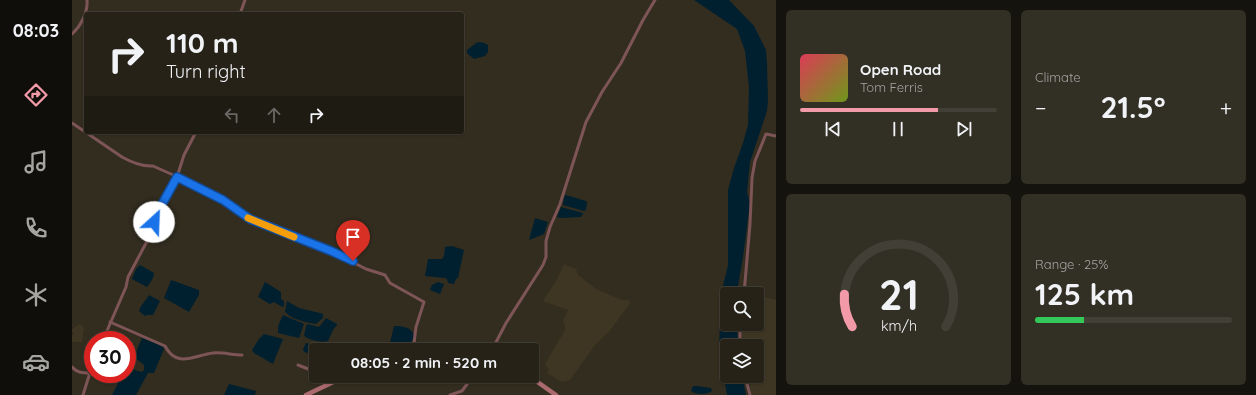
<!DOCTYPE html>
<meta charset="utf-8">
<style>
body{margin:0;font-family:Quicksand,sans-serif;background:#322f25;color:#f1f3f6;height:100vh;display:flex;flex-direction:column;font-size:15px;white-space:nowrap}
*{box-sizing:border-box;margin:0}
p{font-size:13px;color:#a4a4a2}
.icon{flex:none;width:22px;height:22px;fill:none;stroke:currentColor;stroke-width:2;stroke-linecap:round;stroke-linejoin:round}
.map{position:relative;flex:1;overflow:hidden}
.drawer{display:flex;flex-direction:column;gap:10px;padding:10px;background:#15130d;width:480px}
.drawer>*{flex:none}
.hud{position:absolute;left:12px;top:12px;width:380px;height:122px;border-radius:4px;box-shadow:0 1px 3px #0004,0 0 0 1px #423f37;background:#262218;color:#f1f3f6;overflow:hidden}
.tools{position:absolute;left:648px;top:287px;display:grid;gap:8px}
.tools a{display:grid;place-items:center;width:44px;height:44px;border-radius:4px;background:#262218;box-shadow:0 1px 3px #0004,0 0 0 1px #423f37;font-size:20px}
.speed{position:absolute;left:12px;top:331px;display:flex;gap:8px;font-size:20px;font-weight:700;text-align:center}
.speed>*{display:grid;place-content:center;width:52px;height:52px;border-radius:50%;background:#262218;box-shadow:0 1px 3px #0004,0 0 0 1px #423f37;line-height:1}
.speed .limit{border:6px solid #d22;background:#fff;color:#111}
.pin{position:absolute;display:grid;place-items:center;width:34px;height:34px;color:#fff;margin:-41px -17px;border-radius:50% 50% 50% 0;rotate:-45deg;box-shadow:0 0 4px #0007}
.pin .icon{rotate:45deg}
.me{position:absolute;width:44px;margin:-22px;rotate:25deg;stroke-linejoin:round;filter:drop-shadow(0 0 3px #0008)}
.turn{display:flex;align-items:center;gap:14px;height:84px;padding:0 16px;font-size:18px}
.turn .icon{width:52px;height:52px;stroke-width:2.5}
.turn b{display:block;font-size:28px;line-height:34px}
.lanes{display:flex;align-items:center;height:38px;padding:0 16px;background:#0003;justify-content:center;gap:20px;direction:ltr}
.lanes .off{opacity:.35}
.big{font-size:30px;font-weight:700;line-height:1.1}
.drawer .card{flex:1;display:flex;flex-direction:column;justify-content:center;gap:6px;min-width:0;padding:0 14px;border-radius:6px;background:#322f25}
.drawer .dial{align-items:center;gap:0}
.dial svg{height:104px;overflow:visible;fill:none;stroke:#423f37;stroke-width:7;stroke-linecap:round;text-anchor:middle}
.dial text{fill:#f1f3f6;stroke:none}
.song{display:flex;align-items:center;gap:12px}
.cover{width:48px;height:48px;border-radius:6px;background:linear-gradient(135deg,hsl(350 70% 55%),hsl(80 70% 35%))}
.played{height:4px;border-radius:2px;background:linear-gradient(90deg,#f39aa9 70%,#423f37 70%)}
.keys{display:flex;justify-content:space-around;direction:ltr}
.heat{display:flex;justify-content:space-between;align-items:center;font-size:22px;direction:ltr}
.charge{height:6px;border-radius:3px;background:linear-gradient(90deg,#34c759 25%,#423f37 0)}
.drawer .tiles{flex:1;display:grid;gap:10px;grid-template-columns:repeat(2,1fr)}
.trip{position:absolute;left:237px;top:343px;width:230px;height:40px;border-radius:4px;background:#262218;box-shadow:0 1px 3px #0004,0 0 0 1px #423f37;font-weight:700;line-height:40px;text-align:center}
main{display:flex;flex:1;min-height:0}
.tab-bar{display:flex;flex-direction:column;width:72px;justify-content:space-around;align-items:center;background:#0f0e0a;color:#a4a4a2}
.tab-bar .icon{width:28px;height:28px}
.tab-bar .on{color:#f39aa9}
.tab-bar b{font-size:18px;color:#f1f3f6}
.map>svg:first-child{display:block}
</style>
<main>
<nav class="tab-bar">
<b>08:03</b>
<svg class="icon on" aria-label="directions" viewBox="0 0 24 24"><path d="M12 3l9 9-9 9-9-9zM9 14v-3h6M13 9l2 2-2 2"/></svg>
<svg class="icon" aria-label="music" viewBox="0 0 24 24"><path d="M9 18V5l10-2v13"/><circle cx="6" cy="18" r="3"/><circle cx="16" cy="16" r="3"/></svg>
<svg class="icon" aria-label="phone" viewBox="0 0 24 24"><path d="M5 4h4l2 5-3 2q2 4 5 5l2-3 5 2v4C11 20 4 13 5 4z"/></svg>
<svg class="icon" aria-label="climate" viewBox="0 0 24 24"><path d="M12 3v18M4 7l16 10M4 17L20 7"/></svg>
<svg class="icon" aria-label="car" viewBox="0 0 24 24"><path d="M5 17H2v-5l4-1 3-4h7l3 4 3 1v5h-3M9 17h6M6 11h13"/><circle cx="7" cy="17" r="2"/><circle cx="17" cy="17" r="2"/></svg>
</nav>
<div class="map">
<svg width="704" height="395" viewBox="0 0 704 395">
<rect width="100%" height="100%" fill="#332d20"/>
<g fill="#3e3622">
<polygon points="492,264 504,269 506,275 524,289 550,300 557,300 558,303 537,332 523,345 498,380 490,382 475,373 477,369 473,364 493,330 493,325 491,321 496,310 471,301 484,281"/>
<polygon points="685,295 704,300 704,395 679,395 678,382 675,376 685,376 685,346 670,346 670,324 685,324"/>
<polygon points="8,324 12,328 10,342 0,342 0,335 1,335 2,333 0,332 0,329"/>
</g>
<g fill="#00202f">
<polygon points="622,0 657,0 682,26 694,50 695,64 696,100 695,111 678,162 675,192 678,203 671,257 666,286 665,294 655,294 655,324 665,324 666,346 655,346 655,376 670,376 674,395 655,395 647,349 649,294 656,265 656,190 662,168 671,143 676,125 677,87 673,51 665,29"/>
<polygon points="408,42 412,43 416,45 416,52 413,56 402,59 395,53 395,50 404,43"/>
<polygon points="494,195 514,201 515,202 514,210 512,211 491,205 492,197"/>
<polygon points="489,207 511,213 509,217 489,218 485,217"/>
<polygon points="463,218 476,222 472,234 457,240"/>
<polygon points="380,246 392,250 386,278 384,279 382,284 376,283 375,279 373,278 353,276 356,259 370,259 372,256 373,247"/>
<path d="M68 265 82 273C82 278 78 283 75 287L60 279 64 269Z"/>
<polygon points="99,280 127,290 127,295 117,312 92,298"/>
<polygon points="193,282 209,292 209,299 212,301 212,306 210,307 202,302 198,304 186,297"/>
<polygon points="366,282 372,284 368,294 358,290 360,285"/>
<path d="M77 295 88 301 81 315H75L73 316 67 311C69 304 74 301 77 295Z"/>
<path d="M215 301 227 308 248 313 251 314V318L244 324C233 322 221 320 213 312Z"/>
<polygon points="211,315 232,324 227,338 206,333 206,326"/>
<path d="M254 318 265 324V325L261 330 256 341C249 343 238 340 232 336L234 326 236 324 246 327 248 326Z"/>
<path d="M322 326C340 326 349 334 334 349L335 350H318L317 347Z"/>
<polygon points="192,334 211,339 201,364 182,353 180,350 187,339"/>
<polygon points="70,338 90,346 92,349 82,373 76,373 64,395 40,395 51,374 55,374 55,368 70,372 72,370 72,365 62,357"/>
<polygon points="234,343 246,346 248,348 247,350 244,350 244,355 232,352 231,349"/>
<polygon points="157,384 184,391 183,395 152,395"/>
<path d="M621 386H625L639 388 640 391C635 395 624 395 619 391Z"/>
</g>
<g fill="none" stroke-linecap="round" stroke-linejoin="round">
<g stroke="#7e5557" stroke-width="3">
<polyline points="168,14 173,0"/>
<path d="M0 34C9 26 16 12 15 0"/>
<path d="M0 123 50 157C59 162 70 167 81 166L126 186 151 200 178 219 259 251 294 269 313 275 318 283 352 302 344 327 342 343 340 350"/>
<polyline points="672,294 678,224 680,178 683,161 694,134 704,136"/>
<path d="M38 322 93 346C105 369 123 355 141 353 150 352 161 355 170 355"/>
<polyline points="31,340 54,287 56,277 81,230 82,222 84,215 100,187 105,177 112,155 124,132"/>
<polyline points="668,346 668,324"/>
<polyline points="420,350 434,323 471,265 474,257 474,241 478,227 488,204 514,122 530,92 549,63 571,20 583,0"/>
<polyline points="226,365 244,372"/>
<path d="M0 367C5 373 11 373 18 373"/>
<polyline points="250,376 260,382"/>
<polyline points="673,376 678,395"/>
<polyline points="11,395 21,363"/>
<polyline points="378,395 390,391 401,376"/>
</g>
<g stroke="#aa6a6e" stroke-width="4.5">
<polyline points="457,376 484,395"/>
<polyline points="234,395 274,376"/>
</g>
</g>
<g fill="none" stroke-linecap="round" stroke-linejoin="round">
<defs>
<polyline id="route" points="82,222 84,215 105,177 151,200 178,219 259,251 281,261"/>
</defs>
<use href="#route" stroke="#114b97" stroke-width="10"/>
<use href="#route" stroke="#1a73e8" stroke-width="7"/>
<polyline stroke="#f59e0b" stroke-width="7" points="176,218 222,237"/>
</g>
</svg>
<div class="tools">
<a><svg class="icon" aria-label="search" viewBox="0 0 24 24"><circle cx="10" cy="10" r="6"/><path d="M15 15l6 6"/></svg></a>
<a><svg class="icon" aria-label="layers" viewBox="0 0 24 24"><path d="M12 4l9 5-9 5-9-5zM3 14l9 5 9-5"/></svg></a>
</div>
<div class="speed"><div class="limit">30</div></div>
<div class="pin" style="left:281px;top:261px;background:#d93025"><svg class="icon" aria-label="arrive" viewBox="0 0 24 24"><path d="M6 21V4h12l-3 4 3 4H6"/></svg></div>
<svg class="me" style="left:82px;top:222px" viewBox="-20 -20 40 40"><circle r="19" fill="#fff"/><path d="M0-13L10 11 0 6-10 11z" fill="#1a73e8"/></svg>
<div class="trip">08:05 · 2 min · 520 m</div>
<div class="hud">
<div class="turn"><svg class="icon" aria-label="right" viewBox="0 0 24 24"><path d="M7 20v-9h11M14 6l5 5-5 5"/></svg><div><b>110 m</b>Turn right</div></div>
<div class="lanes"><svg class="icon off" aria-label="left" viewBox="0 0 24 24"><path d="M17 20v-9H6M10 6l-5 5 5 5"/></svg><svg class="icon off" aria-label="ahead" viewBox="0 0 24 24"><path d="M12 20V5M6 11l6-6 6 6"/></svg><svg class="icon" aria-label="right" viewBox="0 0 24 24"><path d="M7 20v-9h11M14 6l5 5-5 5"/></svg></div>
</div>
</div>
<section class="drawer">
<div class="tiles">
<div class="card">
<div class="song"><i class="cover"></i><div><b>Open Road</b><p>Tom Ferris</p></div></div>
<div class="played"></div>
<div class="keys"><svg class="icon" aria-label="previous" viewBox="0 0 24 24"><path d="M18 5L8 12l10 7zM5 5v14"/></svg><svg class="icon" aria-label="pause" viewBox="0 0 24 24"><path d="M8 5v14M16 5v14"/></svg><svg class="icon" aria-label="next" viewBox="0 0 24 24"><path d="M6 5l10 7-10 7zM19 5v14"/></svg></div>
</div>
<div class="card"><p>Climate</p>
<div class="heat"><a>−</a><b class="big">21.5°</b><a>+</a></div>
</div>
<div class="card dial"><svg viewBox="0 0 100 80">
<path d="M14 69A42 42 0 1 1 86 69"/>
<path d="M14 69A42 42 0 0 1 8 44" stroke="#f39aa9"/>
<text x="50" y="56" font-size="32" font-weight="700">21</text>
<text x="50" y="72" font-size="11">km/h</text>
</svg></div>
<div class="card"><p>Range · 25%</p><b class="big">125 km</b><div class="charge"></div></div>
</div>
</section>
</main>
